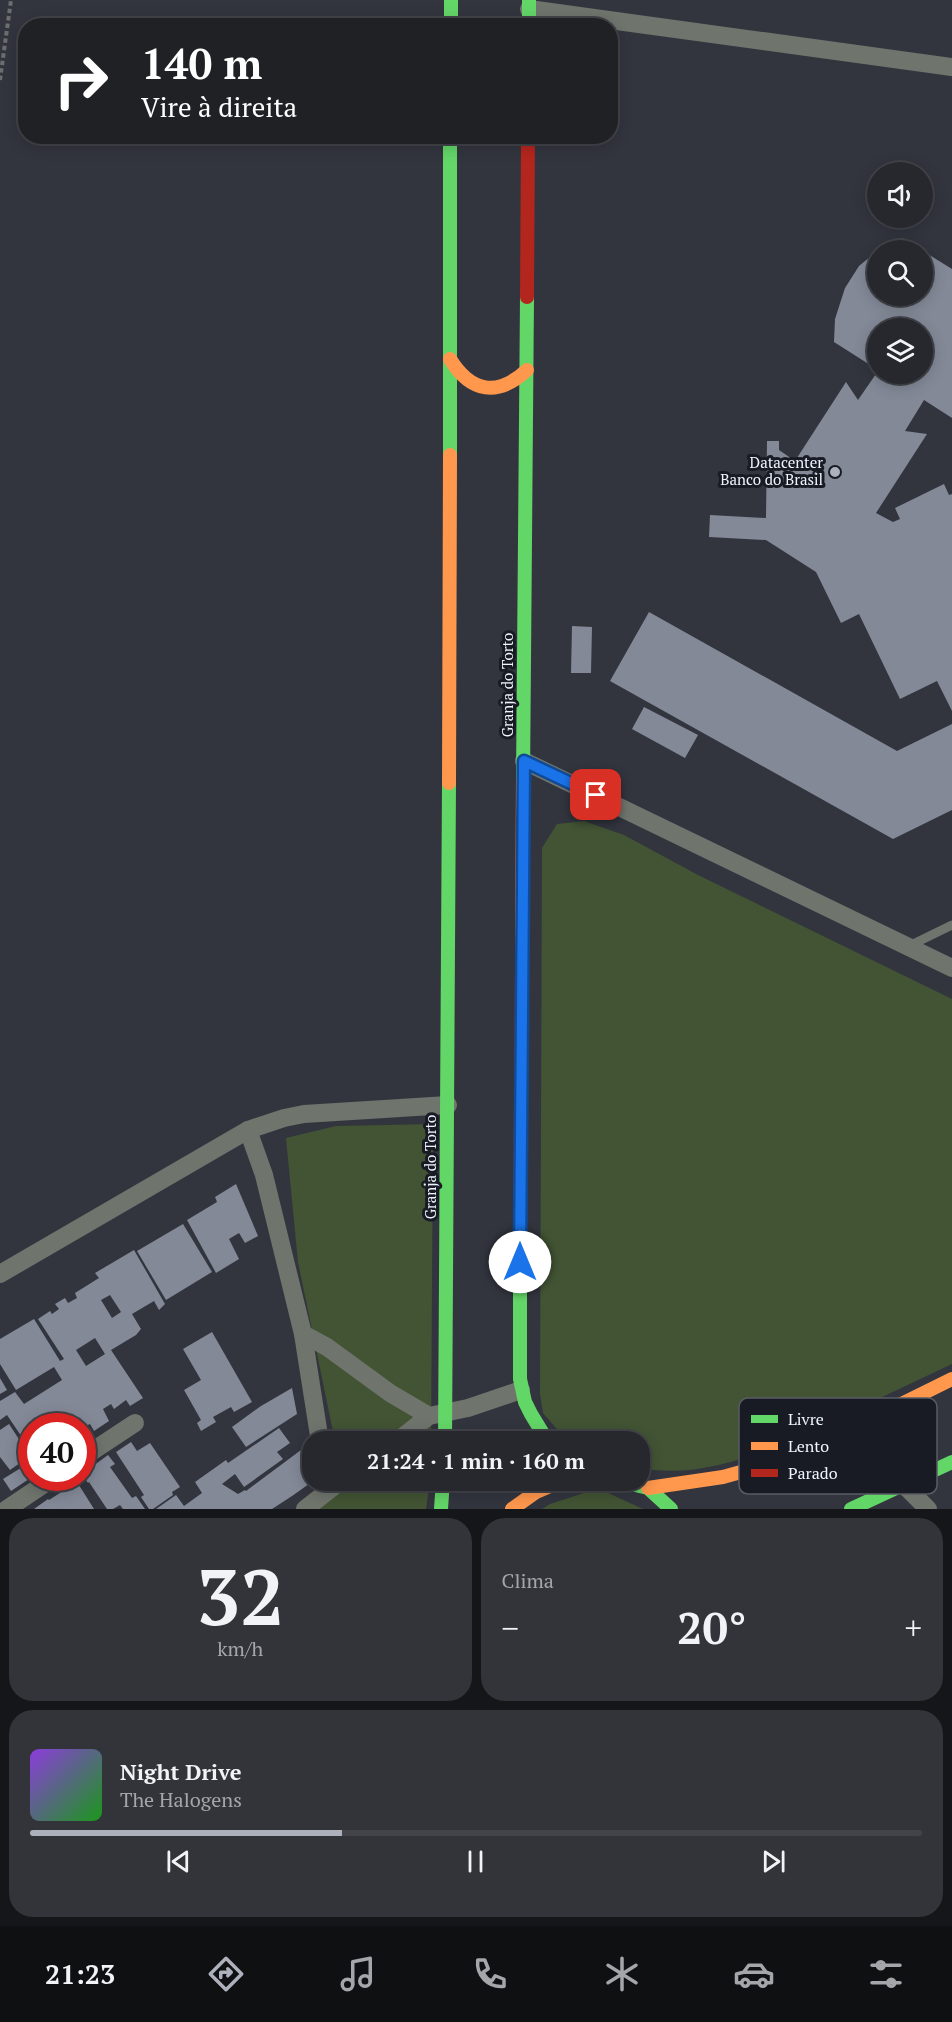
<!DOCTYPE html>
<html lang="pt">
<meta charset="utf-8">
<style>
body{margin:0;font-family:"PT Serif",serif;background:#32343a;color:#f1f3f6;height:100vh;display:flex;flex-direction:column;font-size:22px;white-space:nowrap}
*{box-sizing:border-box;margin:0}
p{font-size:20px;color:#a4a6aa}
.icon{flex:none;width:33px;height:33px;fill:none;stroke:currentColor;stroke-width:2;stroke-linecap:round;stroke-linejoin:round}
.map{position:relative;height:1509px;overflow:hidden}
.drawer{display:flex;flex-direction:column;gap:9px;padding:9px;background:#151619;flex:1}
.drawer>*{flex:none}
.hud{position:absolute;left:18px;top:18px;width:600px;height:126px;border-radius:24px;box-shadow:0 3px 15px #0003,0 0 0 2px #42444a;background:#202124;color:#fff;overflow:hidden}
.buttons{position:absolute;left:867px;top:162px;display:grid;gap:12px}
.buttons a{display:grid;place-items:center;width:66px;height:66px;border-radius:50%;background:#26282e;box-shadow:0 3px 15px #0003,0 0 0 2px #42444a;font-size:30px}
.speed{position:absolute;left:18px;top:1413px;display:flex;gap:12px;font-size:30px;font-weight:700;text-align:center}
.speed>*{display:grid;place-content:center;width:78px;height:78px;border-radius:50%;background:#26282e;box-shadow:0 3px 15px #0003,0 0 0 2px #42444a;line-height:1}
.speed .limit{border:9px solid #d22;background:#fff;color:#111}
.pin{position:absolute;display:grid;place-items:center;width:51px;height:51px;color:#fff;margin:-26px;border-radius:12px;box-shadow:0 3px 9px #0006}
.me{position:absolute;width:66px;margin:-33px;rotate:0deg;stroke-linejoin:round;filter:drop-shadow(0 0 4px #0008)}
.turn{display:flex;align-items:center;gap:21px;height:126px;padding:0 24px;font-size:27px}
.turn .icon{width:78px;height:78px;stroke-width:2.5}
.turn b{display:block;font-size:42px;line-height:51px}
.big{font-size:45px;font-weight:800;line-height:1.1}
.drawer .tile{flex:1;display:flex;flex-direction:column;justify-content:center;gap:9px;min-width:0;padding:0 21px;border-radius:24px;background:#32343a}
.drawer .dial{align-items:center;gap:0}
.dial b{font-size:78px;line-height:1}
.song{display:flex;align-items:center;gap:18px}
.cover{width:72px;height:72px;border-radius:9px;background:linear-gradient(135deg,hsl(270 70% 55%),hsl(120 70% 35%))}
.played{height:6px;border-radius:3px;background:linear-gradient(90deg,#acb1bb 35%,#42444a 35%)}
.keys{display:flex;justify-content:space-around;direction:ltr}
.heat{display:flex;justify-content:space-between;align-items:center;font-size:33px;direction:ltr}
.drawer .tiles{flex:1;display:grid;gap:9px;grid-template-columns:1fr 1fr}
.tile:last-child{grid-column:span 2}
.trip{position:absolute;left:302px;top:1431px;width:348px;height:60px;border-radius:24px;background:#26282e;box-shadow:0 3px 15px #0003,0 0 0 2px #42444a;font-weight:800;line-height:60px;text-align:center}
.tab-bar{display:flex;height:96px;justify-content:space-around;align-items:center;background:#0f1012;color:#a4a6aa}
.tab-bar .icon{width:42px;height:42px}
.tab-bar .selected{color:#acb1bb}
.tab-bar b{font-size:27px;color:#f1f3f6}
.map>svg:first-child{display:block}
</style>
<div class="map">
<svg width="952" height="1509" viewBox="0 0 952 1509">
<rect width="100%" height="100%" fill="#32353e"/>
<g fill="#425434">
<path d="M584 821 624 835 698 875 952 999V1364C916 1381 880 1398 844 1415 781 1445 711 1481 639 1468V1442L567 1441 543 1413 540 1394 542 848 557 824Z"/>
<polygon points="433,1124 431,1441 335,1441 298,1262 286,1138 336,1126"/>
<polygon points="335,1481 430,1481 426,1509 303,1509"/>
<polygon points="584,1493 608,1493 643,1509 542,1509 550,1504"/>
</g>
<g fill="#838997" fill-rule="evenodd">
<polygon points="902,238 952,269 952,418 924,400 905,431 927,434 876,513 893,522 900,519 895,508 944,484 949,495 952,494 952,711 937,681 900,699 859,614 841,623 816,572 766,540 709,537 710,515 766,518 767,441 779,441 779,450 795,461 846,382 858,400 878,371 878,374 922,374 922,328 878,328 878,370 834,342 835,319 845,288 859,266 876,252 878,251 878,296 922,296 922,250 876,250"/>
<polygon points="649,612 897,751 952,724 952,810 893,839 610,681"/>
<polygon points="572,626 592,627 591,673 571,673"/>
<polygon points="644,707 698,735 685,758 632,729"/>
<polygon points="236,1184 258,1236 245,1243 239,1233 229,1239 239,1259 216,1273 187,1220 217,1202 215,1197"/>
<polygon points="183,1224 212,1272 166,1300 137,1251"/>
<path d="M134 1250 165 1304 159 1310 154 1301 132 1314 141 1329 136 1335 111 1350 143 1398 130 1406 126 1400 114 1409 111 1404 103 1409 109 1421 94 1431 90 1424 82 1428V1426H32V1452L7 1415 0 1420V1401L15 1392 24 1404 62 1380 54 1367 16 1390 0 1364V1339L34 1319 60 1361 64 1359 38 1319 50 1311 52 1314 59 1309 55 1304 65 1298 68 1303 77 1298 75 1293 99 1278 95 1273ZM110 1295 121 1312 112 1318 101 1300ZM95 1338 105 1354 86 1366 76 1350Z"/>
<polygon points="212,1332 252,1402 234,1412 231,1407 213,1417 216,1422 201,1431 197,1423 201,1420 184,1390 201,1380 183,1349"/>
<polygon points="0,1378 7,1390 0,1394"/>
<polygon points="292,1388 297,1414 246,1447 232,1427 261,1406"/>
<polygon points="9,1424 30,1456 10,1470 0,1457 0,1430"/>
<polygon points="279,1428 290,1443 277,1452 283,1459 244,1487 235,1474 222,1484 238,1494 245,1490 246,1491 301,1450 306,1480 309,1484 292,1496 272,1509 156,1509 176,1495 184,1506 202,1493 195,1482 226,1460 228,1463"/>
<polygon points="131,1442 137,1451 150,1443 180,1487 172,1492 173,1495 153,1509 149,1509 141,1497 144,1495 116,1452"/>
<polygon points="108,1455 115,1464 110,1467 132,1498 136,1496 145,1509 123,1509 120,1505 113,1509 107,1509 89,1482 88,1483 82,1474"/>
<polygon points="32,1461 32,1477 11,1491 3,1479"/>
<polygon points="77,1482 94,1509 34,1509 48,1499 49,1500"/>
</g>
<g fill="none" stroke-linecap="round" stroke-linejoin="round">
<polyline stroke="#6c6f6e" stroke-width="4" stroke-dasharray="4.5 3" stroke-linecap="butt" points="0,80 11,0"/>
<polyline stroke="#6f746d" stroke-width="9" points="909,946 952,925"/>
<g stroke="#6f746d" stroke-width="18">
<polyline points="529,9 952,67"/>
<polyline points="524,761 952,968"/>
<polyline points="248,1130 264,1175 303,1334 320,1442"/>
<polyline points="0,1274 248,1130 284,1118 304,1114 448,1105"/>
<polyline points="303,1334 327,1347 390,1393 429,1416"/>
<polyline points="396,1442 429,1416 468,1408 521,1390"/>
<polyline points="82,1458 135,1423"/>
<polyline points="903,1484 928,1509"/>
<polyline points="7,1509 53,1478"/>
<polyline points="305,1509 342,1480"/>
</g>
<g stroke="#63d668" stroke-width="14">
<polyline points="451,0 451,26"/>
<polyline points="529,0 529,26"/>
<polyline points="450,455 450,136"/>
<polyline points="523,781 527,297"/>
<polyline points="520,1242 520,1379 525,1402 531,1414 548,1442"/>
<polyline points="445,1442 449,783"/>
<polyline points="614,1480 648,1488 671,1509"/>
<polyline points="441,1509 443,1480"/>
<polyline points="851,1509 952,1462"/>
</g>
<g stroke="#ff974d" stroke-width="14">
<path d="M450 359C471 393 498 397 527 370"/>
<polyline points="449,783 450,455"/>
<polyline points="522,963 523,781"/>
<polyline points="648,1488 723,1477 766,1465 861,1424 952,1379"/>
<polyline points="512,1509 536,1492 564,1480"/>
</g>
<g stroke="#b3261e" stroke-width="14">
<polyline points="527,297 528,136"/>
<polyline points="520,1242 522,963"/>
</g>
</g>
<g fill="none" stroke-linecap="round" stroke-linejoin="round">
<defs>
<polyline id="route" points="520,1262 524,761 596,795"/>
</defs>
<use href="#route" stroke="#114b97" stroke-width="15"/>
<use href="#route" stroke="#1a73e8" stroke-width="10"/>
</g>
<circle fill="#acb1bb" stroke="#181b23" stroke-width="2" cx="835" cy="472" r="6"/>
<g text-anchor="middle" stroke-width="6" stroke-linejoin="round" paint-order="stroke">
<g font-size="15" fill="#eef4ff" stroke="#181b23" text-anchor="end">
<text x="823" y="468">Datacenter<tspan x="823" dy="17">Banco do Brasil</tspan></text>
</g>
<g font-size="15" fill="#eef4ff" stroke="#181b23">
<text transform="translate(508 685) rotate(-90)" y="5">Granja do Torto</text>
<text transform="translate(431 1167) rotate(-90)" y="5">Granja do Torto</text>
</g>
</g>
<rect x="739" y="1398" width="198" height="96" rx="9" fill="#181b23" stroke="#585c65" stroke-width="1.5"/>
<rect x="751" y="1415" width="27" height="8" fill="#63d668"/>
<rect x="751" y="1442" width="27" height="8" fill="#ff974d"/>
<rect x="751" y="1469" width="27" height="8" fill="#b3261e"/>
<g font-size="16" fill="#eef4ff">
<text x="788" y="1425">Livre</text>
<text x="788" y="1452">Lento</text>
<text x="788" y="1479">Parado</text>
</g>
</svg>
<div class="buttons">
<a><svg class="icon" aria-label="sound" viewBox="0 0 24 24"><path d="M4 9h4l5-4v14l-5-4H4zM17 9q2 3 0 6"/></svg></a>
<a><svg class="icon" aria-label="search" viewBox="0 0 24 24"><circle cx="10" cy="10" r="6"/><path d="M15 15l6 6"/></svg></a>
<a><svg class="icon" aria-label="layers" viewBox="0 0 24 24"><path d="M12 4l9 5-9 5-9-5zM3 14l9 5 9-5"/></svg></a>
</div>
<div class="speed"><div class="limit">40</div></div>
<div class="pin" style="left:596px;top:795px;background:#d93025"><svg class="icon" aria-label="arrive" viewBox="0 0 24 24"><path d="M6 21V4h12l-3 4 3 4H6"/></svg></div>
<svg class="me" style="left:520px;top:1262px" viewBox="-20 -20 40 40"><circle r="19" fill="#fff"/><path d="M0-13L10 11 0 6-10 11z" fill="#1a73e8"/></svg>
<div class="trip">21:24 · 1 min · 160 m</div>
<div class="hud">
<div class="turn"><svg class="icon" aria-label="right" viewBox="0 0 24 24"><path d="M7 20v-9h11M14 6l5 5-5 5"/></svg><div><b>140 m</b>Vire à direita</div></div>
</div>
</div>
<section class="drawer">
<div class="tiles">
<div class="tile dial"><b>32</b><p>km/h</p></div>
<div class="tile"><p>Clima</p>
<div class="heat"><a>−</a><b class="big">20°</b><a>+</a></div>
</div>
<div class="tile">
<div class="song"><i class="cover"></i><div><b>Night Drive</b><p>The Halogens</p></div></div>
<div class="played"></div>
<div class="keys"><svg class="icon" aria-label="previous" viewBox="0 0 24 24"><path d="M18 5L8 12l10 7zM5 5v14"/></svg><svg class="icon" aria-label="pause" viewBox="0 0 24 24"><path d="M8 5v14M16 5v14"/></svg><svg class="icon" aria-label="next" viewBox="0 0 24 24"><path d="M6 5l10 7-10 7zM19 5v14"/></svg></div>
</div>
</div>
</section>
<nav class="tab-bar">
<b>21:23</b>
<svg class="icon selected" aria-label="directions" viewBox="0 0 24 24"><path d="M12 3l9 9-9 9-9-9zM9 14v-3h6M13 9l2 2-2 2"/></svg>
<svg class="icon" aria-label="music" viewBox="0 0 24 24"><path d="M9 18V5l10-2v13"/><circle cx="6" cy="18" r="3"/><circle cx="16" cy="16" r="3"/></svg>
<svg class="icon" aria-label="phone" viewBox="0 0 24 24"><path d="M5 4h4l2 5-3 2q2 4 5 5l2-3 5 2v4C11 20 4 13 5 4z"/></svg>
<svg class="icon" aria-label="climate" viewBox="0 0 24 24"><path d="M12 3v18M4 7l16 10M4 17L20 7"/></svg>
<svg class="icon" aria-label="car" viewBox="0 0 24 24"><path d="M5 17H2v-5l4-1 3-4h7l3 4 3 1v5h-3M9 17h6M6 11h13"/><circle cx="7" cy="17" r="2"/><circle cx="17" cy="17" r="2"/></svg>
<svg class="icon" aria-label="filters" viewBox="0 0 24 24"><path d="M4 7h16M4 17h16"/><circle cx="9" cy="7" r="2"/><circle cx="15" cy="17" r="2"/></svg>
</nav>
